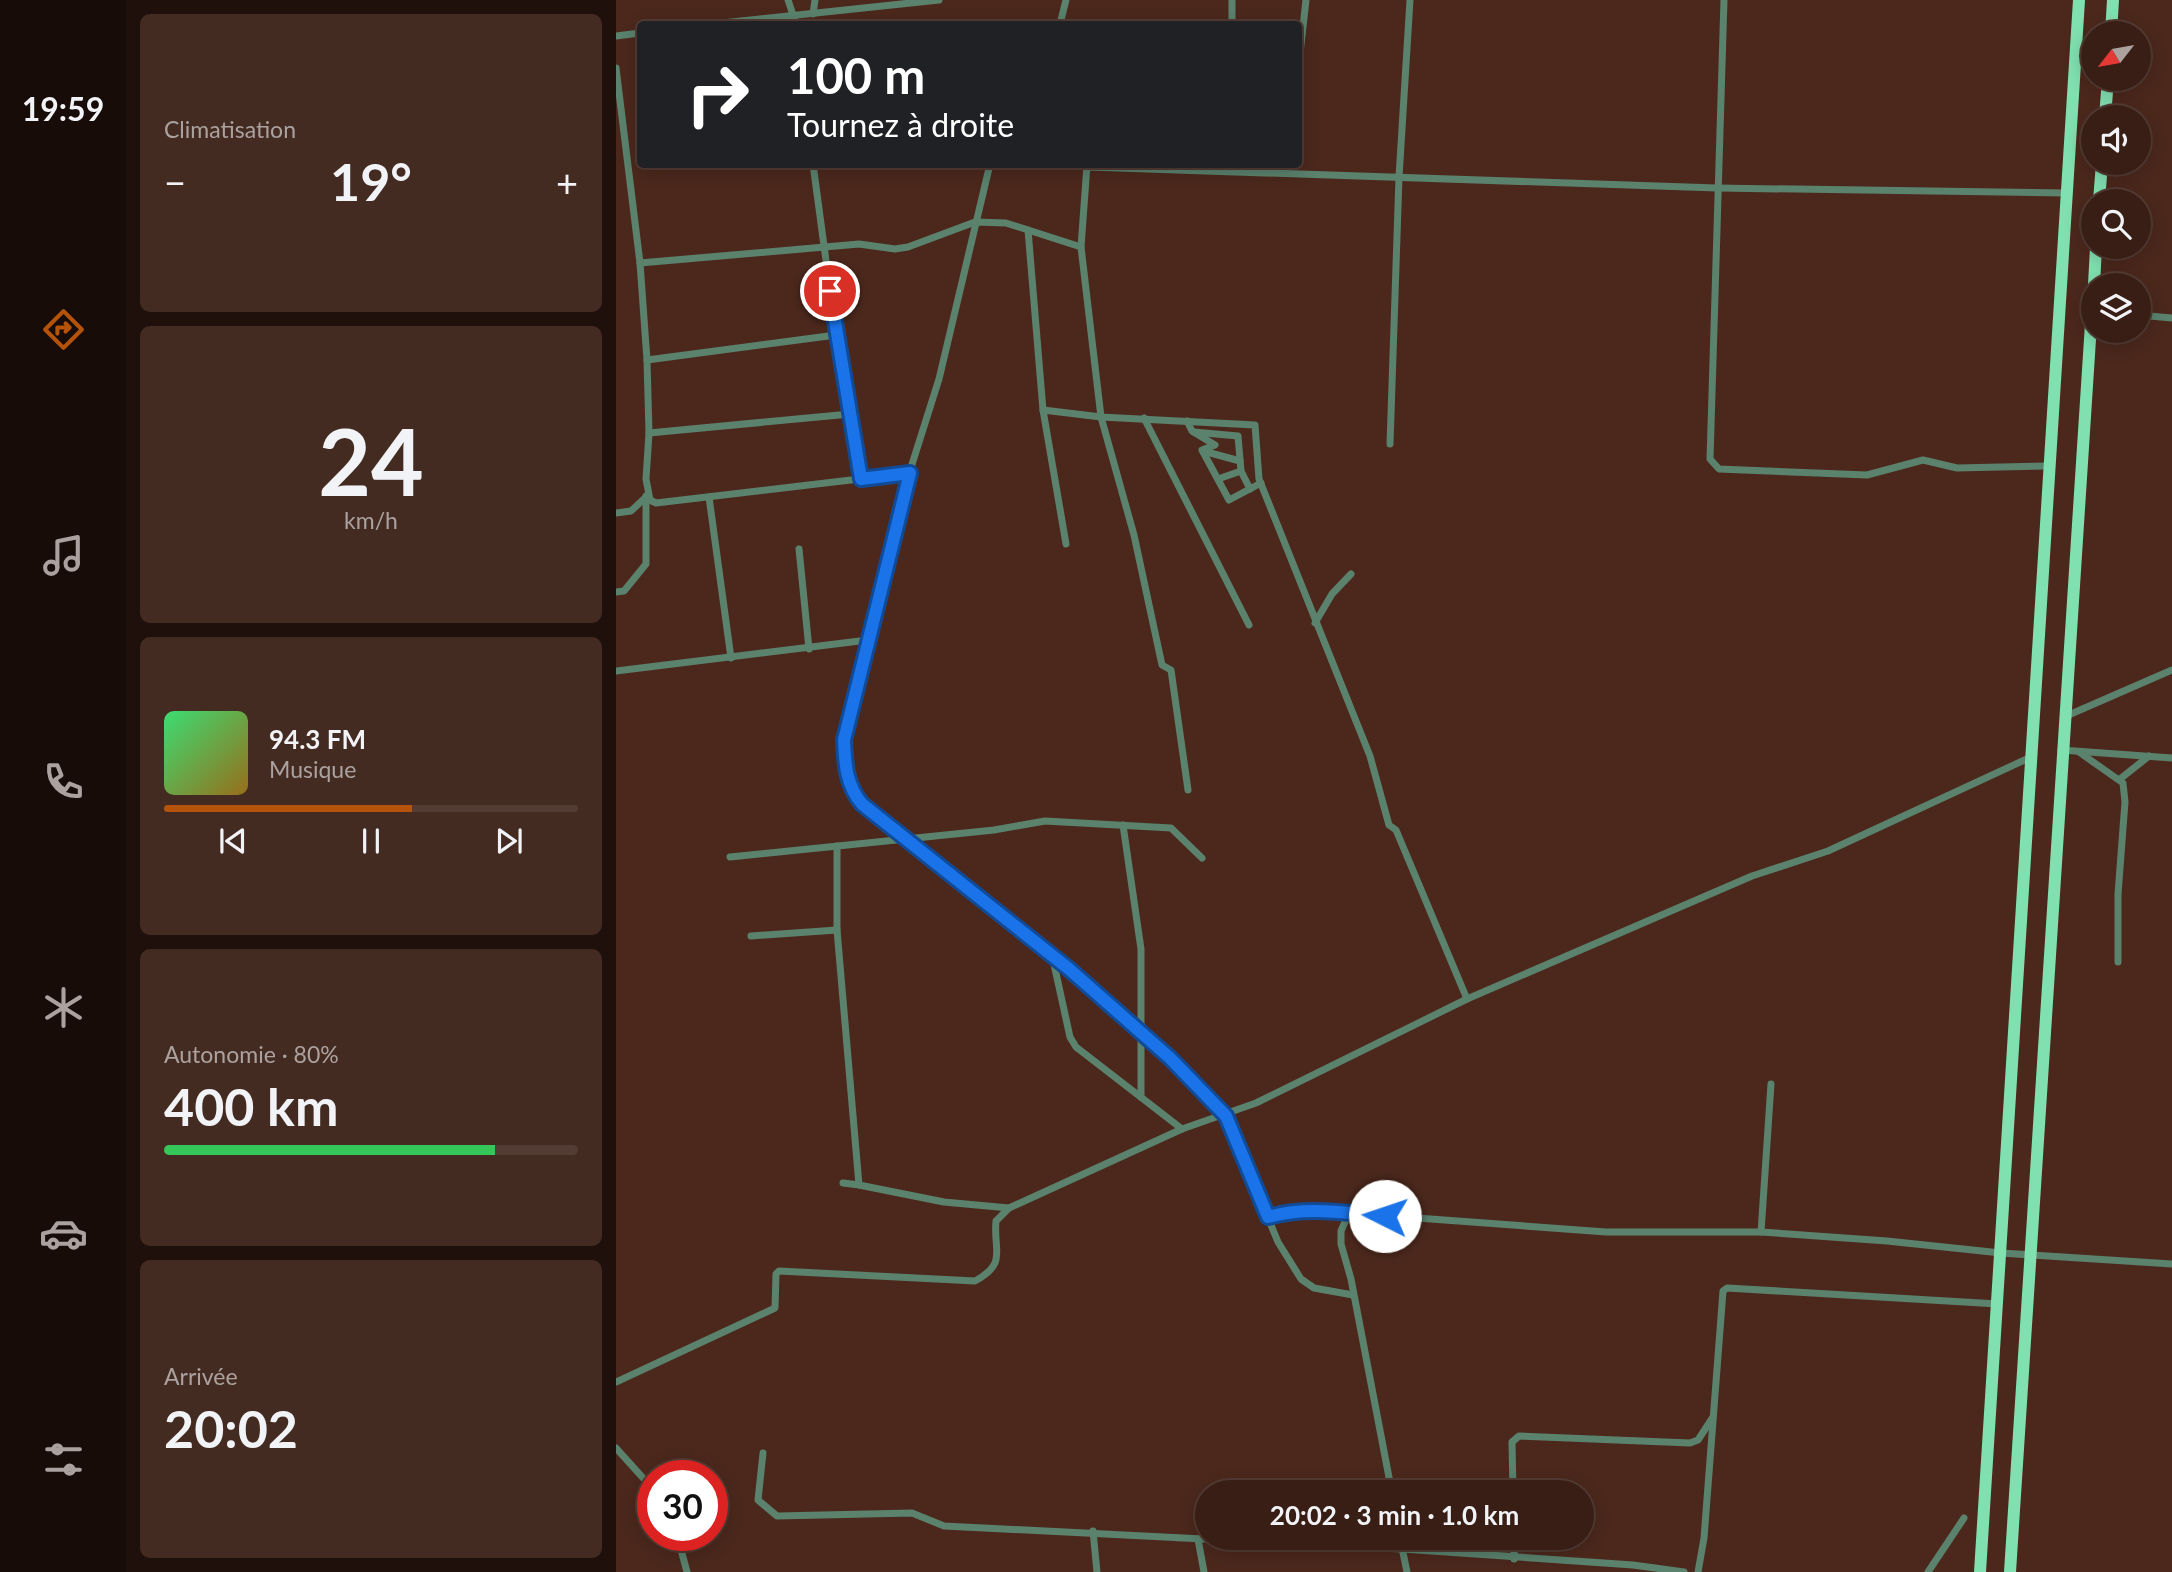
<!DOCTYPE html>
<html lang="fr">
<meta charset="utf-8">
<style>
body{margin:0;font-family:Lato,sans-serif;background:#442b22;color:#f1f3f6;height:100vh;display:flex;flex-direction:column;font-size:26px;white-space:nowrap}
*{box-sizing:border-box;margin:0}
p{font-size:23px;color:#aba2a0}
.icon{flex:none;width:38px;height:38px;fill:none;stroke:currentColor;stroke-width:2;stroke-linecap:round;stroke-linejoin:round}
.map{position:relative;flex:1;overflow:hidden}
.panel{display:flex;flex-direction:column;gap:14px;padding:14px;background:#1f100c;width:490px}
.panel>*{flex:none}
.guide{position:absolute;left:21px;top:21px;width:665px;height:147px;border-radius:7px;box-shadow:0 4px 18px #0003,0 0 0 2px #533c34;background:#202124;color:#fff;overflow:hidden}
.needle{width:46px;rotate:239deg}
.fabs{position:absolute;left:1465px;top:21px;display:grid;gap:14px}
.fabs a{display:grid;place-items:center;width:70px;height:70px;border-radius:50%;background:#391e15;box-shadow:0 4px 18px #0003,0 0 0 2px #533c34;font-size:35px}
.speed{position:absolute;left:21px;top:1460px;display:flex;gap:14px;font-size:35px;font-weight:700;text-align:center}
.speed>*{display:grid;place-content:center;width:91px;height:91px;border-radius:50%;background:#391e15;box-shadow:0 4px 18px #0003,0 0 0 2px #533c34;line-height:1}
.speed .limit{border:10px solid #d22;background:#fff;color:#111}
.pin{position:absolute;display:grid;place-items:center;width:60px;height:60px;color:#fff;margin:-30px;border:4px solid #fff;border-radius:50%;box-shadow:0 2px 7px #0007}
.me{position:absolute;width:77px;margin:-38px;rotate:274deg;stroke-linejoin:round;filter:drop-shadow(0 0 5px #0008)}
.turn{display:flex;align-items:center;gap:24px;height:147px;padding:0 35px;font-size:32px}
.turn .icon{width:91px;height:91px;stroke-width:2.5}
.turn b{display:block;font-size:49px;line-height:60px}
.big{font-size:52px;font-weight:700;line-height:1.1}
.panel .card{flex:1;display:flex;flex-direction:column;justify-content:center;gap:10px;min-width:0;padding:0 24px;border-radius:10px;background:#442b22}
.panel .dial{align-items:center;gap:0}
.dial b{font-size:91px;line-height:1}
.song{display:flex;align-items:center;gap:21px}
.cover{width:84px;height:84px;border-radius:10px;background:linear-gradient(135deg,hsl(140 70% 55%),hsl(40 70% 35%))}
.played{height:7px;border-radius:4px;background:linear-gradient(90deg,#b45309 60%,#533c34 60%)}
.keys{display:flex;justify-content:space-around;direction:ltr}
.heat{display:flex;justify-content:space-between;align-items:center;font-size:38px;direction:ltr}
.charge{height:10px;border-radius:5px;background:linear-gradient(90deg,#34c759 80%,#533c34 0)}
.trip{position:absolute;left:579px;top:1480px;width:399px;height:70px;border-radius:35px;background:#391e15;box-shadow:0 4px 18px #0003,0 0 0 2px #533c34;font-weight:700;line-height:70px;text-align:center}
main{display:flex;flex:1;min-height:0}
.dock{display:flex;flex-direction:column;width:126px;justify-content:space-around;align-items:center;background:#170c08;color:#aba2a0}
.dock .icon{width:49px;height:49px}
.dock .active{color:#b45309}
.dock b{font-size:32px;color:#f1f3f6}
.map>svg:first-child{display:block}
</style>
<main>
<nav class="dock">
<b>19:59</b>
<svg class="icon active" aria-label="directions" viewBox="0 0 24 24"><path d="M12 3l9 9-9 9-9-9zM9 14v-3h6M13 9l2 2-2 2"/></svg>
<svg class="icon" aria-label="music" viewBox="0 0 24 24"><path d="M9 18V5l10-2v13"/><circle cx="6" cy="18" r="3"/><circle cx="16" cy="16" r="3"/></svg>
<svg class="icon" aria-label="phone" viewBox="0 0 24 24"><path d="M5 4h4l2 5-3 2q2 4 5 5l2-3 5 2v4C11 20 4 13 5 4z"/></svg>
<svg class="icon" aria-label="climate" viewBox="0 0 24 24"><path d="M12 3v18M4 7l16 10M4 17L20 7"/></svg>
<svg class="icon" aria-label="car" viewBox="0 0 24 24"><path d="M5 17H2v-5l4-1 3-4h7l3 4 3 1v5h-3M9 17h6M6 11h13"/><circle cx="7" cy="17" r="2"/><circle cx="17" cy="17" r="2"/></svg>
<svg class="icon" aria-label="filters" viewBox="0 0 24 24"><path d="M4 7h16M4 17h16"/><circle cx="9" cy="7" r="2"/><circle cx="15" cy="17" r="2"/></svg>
</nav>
<section class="panel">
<div class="card"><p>Climatisation</p>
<div class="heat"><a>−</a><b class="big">19°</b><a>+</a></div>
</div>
<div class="card dial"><b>24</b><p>km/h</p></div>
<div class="card">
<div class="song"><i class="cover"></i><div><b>94.3 FM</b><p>Musique</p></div></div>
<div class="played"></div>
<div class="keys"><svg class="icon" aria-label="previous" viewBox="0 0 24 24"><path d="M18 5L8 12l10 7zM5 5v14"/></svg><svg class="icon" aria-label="pause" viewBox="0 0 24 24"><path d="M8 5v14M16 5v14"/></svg><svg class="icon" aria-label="next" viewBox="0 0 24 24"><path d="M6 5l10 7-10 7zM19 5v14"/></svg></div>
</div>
<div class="card"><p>Autonomie · 80%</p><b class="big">400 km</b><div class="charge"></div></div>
<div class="card"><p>Arrivée</p><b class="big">20:02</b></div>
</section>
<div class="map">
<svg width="1556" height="1572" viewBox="0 0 1556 1572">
<rect width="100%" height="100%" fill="#4c281c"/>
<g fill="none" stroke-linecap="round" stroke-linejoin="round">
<g stroke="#5a826d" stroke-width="7">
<polyline points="172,0 180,24"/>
<polyline points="1108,0 1094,459 1103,469 1251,475 1307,460 1341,468 1433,466"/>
<polyline points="197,14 199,0"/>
<polyline points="97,24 323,0"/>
<polyline points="444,24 450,0"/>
<polyline points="616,24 616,0"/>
<polyline points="0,36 24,33"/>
<polyline points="0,68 24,263 31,360 33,433 30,479 34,500 40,503 294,473"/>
<polyline points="682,71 690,0"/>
<path d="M374 164 323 379 286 496 234 712C227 744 224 777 245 804L436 955 454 1037 460 1047 566 1129"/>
<polyline points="471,165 465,247 485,417 518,535 546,665 555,670 572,790"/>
<polyline points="472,167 1101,188 1451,193"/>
<polyline points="412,230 427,410 450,544"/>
<polyline points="24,263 243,244 279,249 292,247 359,222 390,223 465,247"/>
<polyline points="1522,315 1556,318"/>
<polyline points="220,335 245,479"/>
<polyline points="31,360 220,335 197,164"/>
<polyline points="427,410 485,417 639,425 643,479 754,756 773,825 780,830 851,999"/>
<polyline points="528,418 633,625"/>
<polyline points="571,421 576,431 599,445 586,450 613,500 645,483"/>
<polyline points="578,432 622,436 625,471"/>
<polyline points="33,433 234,414"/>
<polyline points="774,444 783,177 794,0"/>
<polyline points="587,451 624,461"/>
<polyline points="602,479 625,471 634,489"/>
<polyline points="93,497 115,658"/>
<polyline points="0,513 15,511 30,497"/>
<polyline points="183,549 193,649"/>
<polyline points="0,592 8,591 30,564 30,496"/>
<polyline points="699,623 716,594 735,574"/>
<polyline points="0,671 252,640"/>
<polyline points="1448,717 1556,670"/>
<polyline points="1445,750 1556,758"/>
<polyline points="1463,752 1507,783 1509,802 1502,894 1502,962"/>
<polyline points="1504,779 1533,756"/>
<polyline points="507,825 525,949 525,1097"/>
<polyline points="221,846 221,930 243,1185 328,1202 393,1208"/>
<polyline points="114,857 378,830 429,821 555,828 586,858"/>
<polyline points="135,936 221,930"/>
<polyline points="437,956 554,1058 610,1116 662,1242 685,1279 698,1288 737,1295"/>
<polyline points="227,1183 243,1185"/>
<polyline points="733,1213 725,1231 725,1244 735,1279 776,1493"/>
<polyline points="652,1217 676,1210 692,1210 990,1232 1145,1232 1271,1241 1385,1253 1556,1264"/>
<polyline points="1145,1232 1155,1084"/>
<path d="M0 1382 159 1308 160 1274 163 1271 359 1281C392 1263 377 1251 380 1221L393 1208 566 1129 640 1103 851 999 1136 876 1212 851 1415 757"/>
<polyline points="0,1448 37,1489"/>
<polyline points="147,1453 142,1500 161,1516 296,1513 328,1526 786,1549 1017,1565 1068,1572"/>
<polyline points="774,1485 897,1492"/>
<polyline points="897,1493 896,1442 903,1436 1074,1443 1082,1440 1097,1417"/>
<polyline points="477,1531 481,1572"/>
<polyline points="61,1535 71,1572"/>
<polyline points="784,1538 791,1572"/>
<polyline points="898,1538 898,1559"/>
<polyline points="582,1539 588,1572"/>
<polyline points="1082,1572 1088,1538 1107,1291 1111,1288 1382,1304"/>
<polyline points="1312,1572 1348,1518"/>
</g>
<g stroke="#81e0b0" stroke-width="12">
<polyline points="1495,33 1497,0"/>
<polyline points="1489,117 1492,79"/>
<polyline points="1483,201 1486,163"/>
<polyline points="1478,285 1480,247"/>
<polyline points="1364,1572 1463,0"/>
<polyline points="1394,1572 1477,293"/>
</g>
</g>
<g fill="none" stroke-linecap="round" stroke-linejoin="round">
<defs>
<path id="route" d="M214 291 245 479 294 473 228 740C229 764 230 785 246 804L453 969 554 1058 610 1116 652 1217C690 1206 729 1213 769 1216"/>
</defs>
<use href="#route" stroke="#114b97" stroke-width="18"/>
<use href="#route" stroke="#1a73e8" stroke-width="12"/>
</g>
</svg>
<div class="fabs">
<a><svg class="needle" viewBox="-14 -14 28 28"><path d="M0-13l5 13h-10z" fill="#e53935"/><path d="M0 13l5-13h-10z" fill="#aba2a0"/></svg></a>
<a><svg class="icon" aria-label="sound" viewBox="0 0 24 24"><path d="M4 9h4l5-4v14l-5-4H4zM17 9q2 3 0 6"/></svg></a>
<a><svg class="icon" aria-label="search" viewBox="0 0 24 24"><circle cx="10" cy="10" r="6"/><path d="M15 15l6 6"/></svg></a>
<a><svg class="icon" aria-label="layers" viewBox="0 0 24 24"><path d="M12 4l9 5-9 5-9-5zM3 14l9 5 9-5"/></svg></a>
</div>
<div class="speed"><div class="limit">30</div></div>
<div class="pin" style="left:214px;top:291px;background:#d93025"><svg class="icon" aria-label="arrive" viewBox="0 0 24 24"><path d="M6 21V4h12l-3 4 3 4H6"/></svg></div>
<svg class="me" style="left:769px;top:1216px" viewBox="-20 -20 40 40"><circle r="19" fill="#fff"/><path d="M0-13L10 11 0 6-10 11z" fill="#1a73e8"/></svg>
<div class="trip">20:02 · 3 min · 1.0 km</div>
<div class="guide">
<div class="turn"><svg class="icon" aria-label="right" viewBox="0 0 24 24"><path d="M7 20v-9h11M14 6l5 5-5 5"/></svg><div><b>100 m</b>Tournez à droite</div></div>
</div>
</div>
</main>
